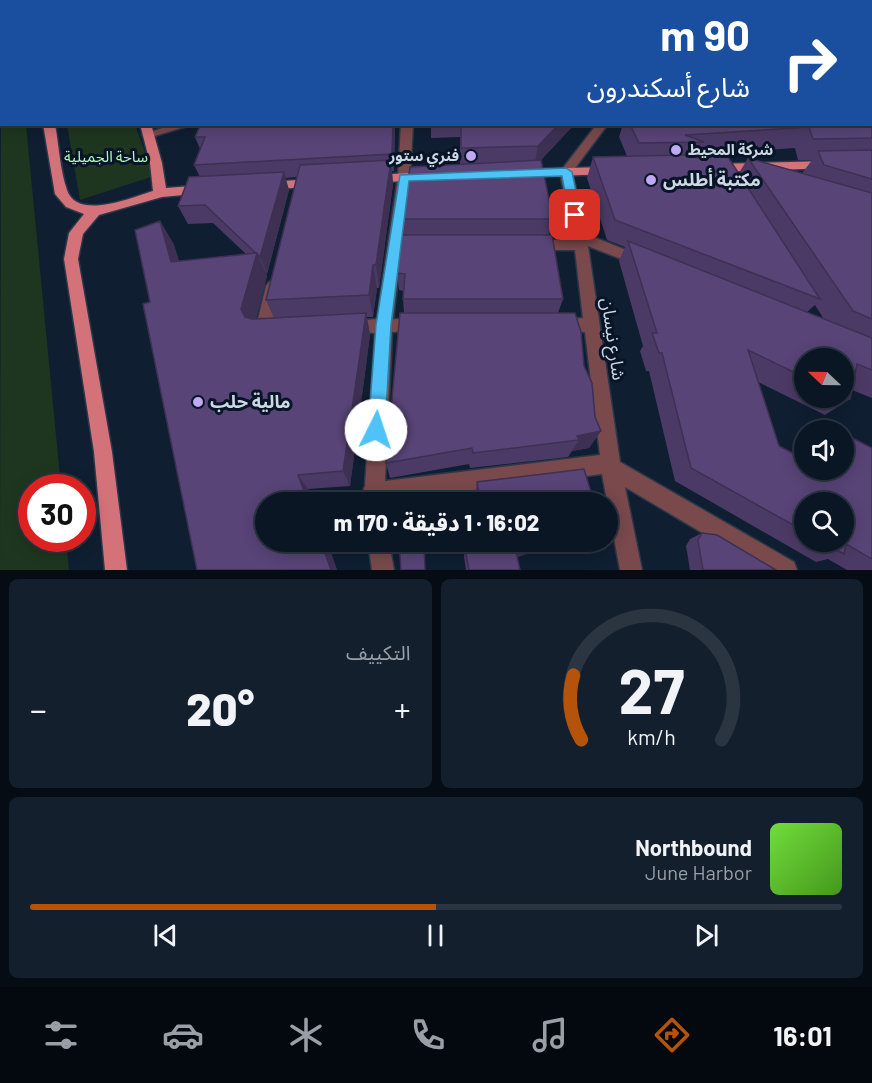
<!DOCTYPE html>
<html lang="ar">
<meta charset="utf-8">
<style>
body{margin:0;font-family:Barlow,"Noto Sans Arabic",sans-serif;background:#141f2d;color:#f1f3f6;direction:rtl;height:100vh;display:flex;flex-direction:column;font-size:22px;white-space:nowrap}
*{box-sizing:border-box;margin:0}
p{font-size:20px;color:#9a9fa7}
.icon{flex:none;width:33px;height:33px;fill:none;stroke:currentColor;stroke-width:2;stroke-linecap:round;stroke-linejoin:round}
.map{position:relative;height:570px;overflow:hidden;direction:ltr}
.sheet{display:flex;flex-direction:column;gap:9px;padding:9px;background:#060c14;flex:1}
.sheet>*{flex:none}
.hud{position:absolute;left:0px;top:0px;width:873px;height:126px;box-shadow:0 3px 15px #0003,0 0 0 2px #2b3542;direction:rtl;background:#1a4fa0;color:#fff;overflow:hidden}
.needle{width:39px;rotate:292deg}
.tools{position:absolute;left:794px;top:348px;display:grid;gap:12px}
.tools a{display:grid;place-items:center;width:60px;height:60px;border-radius:50%;background:#0b1625;box-shadow:0 3px 15px #0003,0 0 0 2px #2b3542;font-size:30px}
.speed{position:absolute;left:18px;top:474px;display:flex;gap:12px;font-size:30px;font-weight:700;text-align:center}
.speed>*{display:grid;place-content:center;width:78px;height:78px;border-radius:50%;background:#0b1625;box-shadow:0 3px 15px #0003,0 0 0 2px #2b3542;line-height:1}
.speed .limit{border:9px solid #d22;background:#fff;color:#111}
.pin{position:absolute;display:grid;place-items:center;width:51px;height:51px;color:#fff;margin:-26px;border-radius:12px;box-shadow:0 3px 9px #0006}
.me{position:absolute;width:66px;margin:-33px;rotate:4deg;stroke-linejoin:round;filter:drop-shadow(0 0 4px #0008)}
.turn{display:flex;align-items:center;gap:21px;height:126px;padding:0 24px;font-size:27px}
.turn .icon{width:78px;height:78px;stroke-width:2.5}
.turn b{display:block;font-size:42px;line-height:51px}
.big{font-size:45px;font-weight:800;line-height:1.1}
.sheet .card{flex:1;display:flex;flex-direction:column;justify-content:center;gap:9px;min-width:0;padding:0 21px;border-radius:9px;background:#141f2d}
.sheet .dial{align-items:center;gap:0}
.dial svg{height:156px;overflow:visible;fill:none;stroke:#2b3542;stroke-width:7;stroke-linecap:round;text-anchor:middle}
.dial text{fill:#f1f3f6;stroke:none}
.song{display:flex;align-items:center;gap:18px}
.cover{width:72px;height:72px;border-radius:9px;background:linear-gradient(135deg,hsl(100 70% 55%),hsl(100 70% 35%))}
.played{height:6px;border-radius:3px;background:linear-gradient(90deg,#b45309 50%,#2b3542 50%)}
.keys{display:flex;justify-content:space-around;direction:ltr}
.heat{display:flex;justify-content:space-between;align-items:center;font-size:33px;direction:ltr}
.sheet .tiles{flex:1;display:grid;gap:9px;grid-template-columns:1fr 1fr}
.card:last-child{grid-column:span 2}
.trip{position:absolute;left:255px;top:492px;width:363px;height:60px;border-radius:30px;background:#0b1625;box-shadow:0 3px 15px #0003,0 0 0 2px #2b3542;font-weight:800;line-height:60px;text-align:center;direction:rtl}
.tabs{display:flex;height:96px;justify-content:space-around;align-items:center;background:#04090f;color:#9a9fa7}
.tabs .icon{width:42px;height:42px}
.tabs .selected{color:#b45309}
.tabs b{font-size:27px;color:#f1f3f6}
.map>svg:first-child{display:block}
</style>
<div class="map">
<svg width="872" height="570" viewBox="0 0 872 570">
<rect width="100%" height="100%" fill="#0f1e31"/>
<g fill="#1e361f">
<polygon points="1,97 2,124 26,125 61,487 32,488 32,538 66,539 69,570 0,570"/>
<polygon points="67,125 135,125 154,176 80,200"/>
</g>
<g fill="none" stroke-linecap="round" stroke-linejoin="round">
<defs>
<g id="minor">
<polygon points="174,124 194,124 148,138 142,135"/>
<polygon points="401,124 413,124 410,177 393,319 424,320 426,325 424,330 392,332 385,481 600,455 585,332 553,330 551,325 553,320 583,318 575,250 533,250 526,245 533,240 573,240 560,172 597,124 608,124 572,172 586,234 644,257 646,261 639,266 588,246 620,462 794,562 797,570 765,570 625,487 642,570 620,570 602,474 384,502 364,502 362,493 365,486 375,333 343,332 341,327 343,322 377,319 398,177"/>
<polygon points="274,280 279,282 282,286 272,326 276,331 274,336 268,338 257,336 255,331 266,286 269,282"/>
<polygon points="368,542 389,542 394,570 372,570"/>
</g>
<g id="major">
<rect x="39" y="0" width="8" height="2"/>
<polygon points="0,71 2,71 0,78"/>
<path d="M43 124H55C59 146 60 170 67 190 77 221 133 197 153 191L150 163 140 124H151L162 163 166 188 204 185 210 189 204 193 162 197 99 215 83 234 78 259 112 452 127 570H105L94 452 64 259 69 233 84 214 66 207 55 194Z"/>
<polygon points="827,161 833,165 831,168 716,172 710,168 716,164"/>
<polygon points="608,167 612,168 612,174 524,177 518,173 524,169"/>
<polygon points="428,172 432,173 432,179 374,183 368,179 374,175"/>
<polygon points="314,179 320,183 318,186 266,190 260,186 266,182"/>
</g>
</defs>
<use href="#minor" stroke="#2a384a" stroke-width="3"/>
<use href="#major" stroke="#2a384a" stroke-width="3"/>
<use href="#minor" fill="#79494c" fill-rule="evenodd"/>
<use href="#major" fill="#d47279" fill-rule="evenodd"/>
<polyline stroke="#939ead" stroke-width="3" stroke-dasharray="4.5 4.5" stroke-linecap="butt" points="0,41 2,27"/>
</g>
<g fill="#4c3a66" fill-rule="evenodd">
<polygon points="51,0 303,0 302,2 51,2"/>
<path d="M872 0V398L852 390 850 399 825 415 758 382 779 446 800 457 804 441V470H843L872 448V570H847L828 559 816 562 675 481 649 371H646L640 351 643 346 619 261 625 247 607 240 587 178 593 157 627 156 619 137 623 124H872ZM795 148 798 160H812L803 172V173L748 158 739 173 710 154ZM815 305 820 313 823 318 807 312ZM804 358H843V398H804ZM804 502 843 542H804Z"/>
<path d="M201 124H395L394 171H392L393 184 379 288H377L373 317H367L370 335 350 486 308 489 313 502H266V542H327L337 570H197L143 304 150 302 135 230 160 221 174 245 179 261 246 254 213 223 188 224 178 206 189 177H200L194 165 200 149 195 137ZM297 177 266 300 274 318 256 319 267 276 265 272 267 274 289 190 285 178Z"/>
<polygon points="431,124 573,124 572,127 541,160 553,219 549,235 563,299 558,313 584,366 595,417 601,431 589,448 572,451 568,457 470,468 469,464 390,478 386,463 404,313 403,299 403,291 399,290 397,273 404,235 403,219 460,164 460,137 431,138"/>
<polygon points="828,426 837,430 821,430"/>
<polygon points="477,482 594,502 476,502 475,493"/>
<polygon points="702,533 776,570 690,570 686,546 690,539"/>
<polygon points="484,542 548,542 541,549 517,557 520,570 466,570 464,557 465,549 484,545"/>
</g>
<g fill="#3e3053">
<polygon points="209,0 273,0 274,2 201,2"/>
<polygon points="292,0 303,0 302,2 292,2"/>
<polygon points="393,124 395,124 394,171 392,154"/>
<polygon points="559,124 573,124 572,127 534,167 538,146"/>
<polygon points="391,160 393,184 379,288 376,265"/>
<polygon points="284,172 289,190 267,274 260,257"/>
<polygon points="160,221 174,245 186,285 171,262"/>
<polygon points="257,253 267,276 253,330 256,338 241,309"/>
<polygon points="373,265 377,288 373,317 369,295"/>
<polygon points="366,313 370,335 350,486 343,471"/>
<polygon points="601,431 589,448 572,451 579,440 577,436"/>
<polygon points="298,475 308,489 313,502 308,502"/>
<polygon points="321,542 327,542 337,570 331,570"/>
<polygon points="548,542 541,549 511,559 516,552"/>
</g>
<g fill="#584477" stroke="#3e3053" stroke-width="1.5">
<polygon points="51,0 209,0 201,2 51,2"/>
<polygon points="282,0 292,0 292,2 283,2"/>
<polygon points="318,0 398,0 396,2 312,2"/>
<polygon points="429,0 872,0 872,138 813,139 809,127 685,135 704,142 639,143 630,124 872,124 872,2 429,2"/>
<polygon points="201,124 393,124 392,154 194,165 205,137 195,137"/>
<polygon points="461,124 559,124 538,146 461,148"/>
<polygon points="872,150 872,179 824,165 818,151"/>
<polygon points="726,154 820,299 615,220 593,157"/>
<polygon points="748,158 872,193 872,319 853,311"/>
<polygon points="391,160 376,265 373,265 369,295 266,300 300,165"/>
<polygon points="541,160 553,219 403,219 410,167"/>
<polygon points="284,172 260,257 205,205 178,206 189,177"/>
<polygon points="160,221 171,262 257,253 241,309 245,317 252,319 366,313 343,471 298,475 308,502 266,502 266,542 321,542 331,570 197,570 143,304 150,302 135,230"/>
<polygon points="402,235 552,235 563,299 403,299 405,274 397,273"/>
<polygon points="628,241 872,338 872,370 857,364 850,399 843,396 843,358 804,358 804,377 748,350 779,446 804,459 804,470 843,470 843,433 872,448 872,559 846,544 844,554 822,542 843,542 843,502 804,502 804,531 691,468 662,353 659,353 652,333 657,333"/>
<polygon points="400,313 575,313 581,332 584,366 592,383 595,417 601,431 577,436 579,440 473,453 472,448 386,463"/>
<polygon points="828,426 837,430 827,430"/>
<polygon points="584,469 594,502 481,502 477,482"/>
<polygon points="702,533 717,535 776,570 703,570 698,540"/>
<polygon points="399,542 424,542 425,570 401,570"/>
<polygon points="488,542 547,542 516,552 520,570 469,570 465,549 488,544"/>
</g>
<polygon fill="#4fc3f7" stroke="#337fa1" stroke-width="1.5" points="566,168 572,172 581,215 575,219 569,215 562,176 409,181 391,325 385,430 382,436 376,438 371,436 368,430 376,325 400,175"/>
<g fill="#c0a8f3" stroke="#071527" stroke-width="2">
<circle cx="676" cy="150" r="6"/>
<circle cx="471" cy="156" r="6"/>
<circle cx="651" cy="180" r="6"/>
<circle cx="198" cy="402" r="6"/>
</g>
<g text-anchor="middle" stroke-width="6" stroke-linejoin="round" paint-order="stroke">
<g font-size="15" font-weight="bold" fill="#ced8e5" stroke="#071527" text-anchor="start">
<text x="688" y="155">شركة المحيط</text>
<text x="459" y="161" text-anchor="end">فنري ستور</text>
</g>
<g font-size="15" fill="#b4f9b5" stroke="#071527">
<text x="106" y="162">ساحة الجميلية</text>
</g>
<g font-size="18" font-weight="bold" fill="#ced8e5" stroke="#071527" text-anchor="start">
<text x="663" y="186">مكتبة أطلس</text>
<text x="210" y="408">مالية حلب</text>
</g>
<g font-size="18" fill="#ced8e5" stroke="#071527">
<text transform="translate(613 339) rotate(82)" y="6">شارع نيسان</text>
</g>
</g>
</svg>
<div class="tools">
<a><svg class="needle" viewBox="-14 -14 28 28"><path d="M0-13l5 13h-10z" fill="#e53935"/><path d="M0 13l5-13h-10z" fill="#9a9fa7"/></svg></a>
<a><svg class="icon" aria-label="sound" viewBox="0 0 24 24"><path d="M4 9h4l5-4v14l-5-4H4zM17 9q2 3 0 6"/></svg></a>
<a><svg class="icon" aria-label="search" viewBox="0 0 24 24"><circle cx="10" cy="10" r="6"/><path d="M15 15l6 6"/></svg></a>
</div>
<div class="speed"><div class="limit">30</div></div>
<div class="pin" style="left:575px;top:215px;background:#d93025"><svg class="icon" aria-label="arrive" viewBox="0 0 24 24"><path d="M6 21V4h12l-3 4 3 4H6"/></svg></div>
<svg class="me" style="left:376px;top:430px" viewBox="-20 -20 40 40"><circle r="19" fill="#fff"/><path d="M0-13L10 11 0 6-10 11z" fill="#4fc3f7"/></svg>
<div class="trip">16:02 · 1 دقيقة · 170 m</div>
<div class="hud">
<div class="turn"><svg class="icon" aria-label="right" viewBox="0 0 24 24"><path d="M7 20v-9h11M14 6l5 5-5 5"/></svg><div><b>90 m</b>شارع أسكندرون</div></div>
</div>
</div>
<section class="sheet">
<div class="tiles">
<div class="card dial"><svg viewBox="0 0 100 80">
<path d="M14 69A42 42 0 1 1 86 69"/>
<path d="M14 69A42 42 0 0 1 10 36" stroke="#b45309"/>
<text x="50" y="56" font-size="32" font-weight="700">27</text>
<text x="50" y="72" font-size="11">km/h</text>
</svg></div>
<div class="card"><p>التكييف</p>
<div class="heat"><a>−</a><b class="big">20°</b><a>+</a></div>
</div>
<div class="card">
<div class="song"><i class="cover"></i><div><b>Northbound</b><p>June Harbor</p></div></div>
<div class="played"></div>
<div class="keys"><svg class="icon" aria-label="previous" viewBox="0 0 24 24"><path d="M18 5L8 12l10 7zM5 5v14"/></svg><svg class="icon" aria-label="pause" viewBox="0 0 24 24"><path d="M8 5v14M16 5v14"/></svg><svg class="icon" aria-label="next" viewBox="0 0 24 24"><path d="M6 5l10 7-10 7zM19 5v14"/></svg></div>
</div>
</div>
</section>
<nav class="tabs">
<b>16:01</b>
<svg class="icon selected" aria-label="directions" viewBox="0 0 24 24"><path d="M12 3l9 9-9 9-9-9zM9 14v-3h6M13 9l2 2-2 2"/></svg>
<svg class="icon" aria-label="music" viewBox="0 0 24 24"><path d="M9 18V5l10-2v13"/><circle cx="6" cy="18" r="3"/><circle cx="16" cy="16" r="3"/></svg>
<svg class="icon" aria-label="phone" viewBox="0 0 24 24"><path d="M5 4h4l2 5-3 2q2 4 5 5l2-3 5 2v4C11 20 4 13 5 4z"/></svg>
<svg class="icon" aria-label="climate" viewBox="0 0 24 24"><path d="M12 3v18M4 7l16 10M4 17L20 7"/></svg>
<svg class="icon" aria-label="car" viewBox="0 0 24 24"><path d="M5 17H2v-5l4-1 3-4h7l3 4 3 1v5h-3M9 17h6M6 11h13"/><circle cx="7" cy="17" r="2"/><circle cx="17" cy="17" r="2"/></svg>
<svg class="icon" aria-label="filters" viewBox="0 0 24 24"><path d="M4 7h16M4 17h16"/><circle cx="9" cy="7" r="2"/><circle cx="15" cy="17" r="2"/></svg>
</nav>
